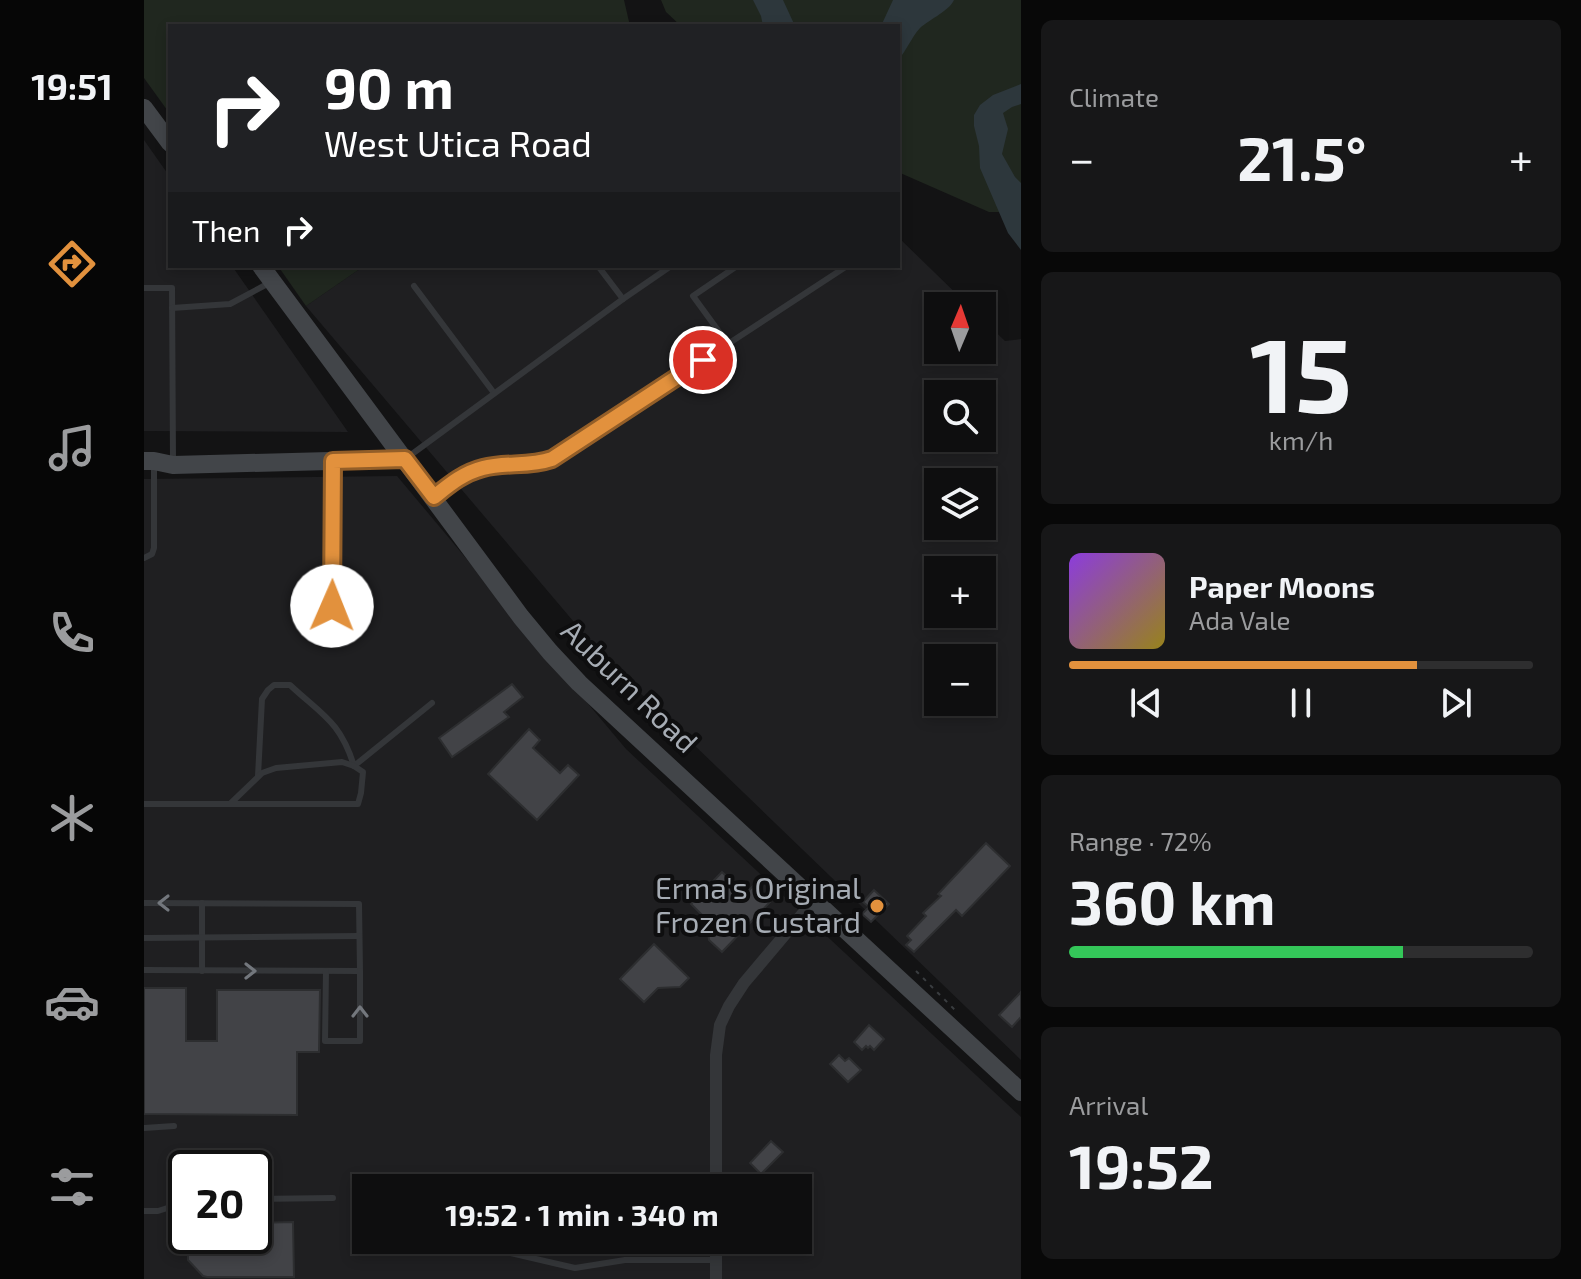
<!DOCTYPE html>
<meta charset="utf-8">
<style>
body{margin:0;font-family:"Exo 2",sans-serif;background:#171718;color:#f1f3f6;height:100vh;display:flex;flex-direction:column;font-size:30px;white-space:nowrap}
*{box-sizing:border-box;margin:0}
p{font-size:26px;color:#9b9c9e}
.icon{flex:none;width:44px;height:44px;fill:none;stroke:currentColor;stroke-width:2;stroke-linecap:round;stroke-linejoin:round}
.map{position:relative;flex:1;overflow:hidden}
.sheet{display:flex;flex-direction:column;gap:20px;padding:20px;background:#080808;width:560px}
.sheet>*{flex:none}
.hud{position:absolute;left:24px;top:24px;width:732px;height:244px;border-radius:0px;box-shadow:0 4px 12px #0003,0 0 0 2px #2e2e2f;background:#202124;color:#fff;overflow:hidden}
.needle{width:52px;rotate:2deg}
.tools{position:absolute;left:780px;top:292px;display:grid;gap:16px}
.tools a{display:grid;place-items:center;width:72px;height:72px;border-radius:0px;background:#0e0e0f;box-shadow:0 4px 12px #0003,0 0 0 2px #2e2e2f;font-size:40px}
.speed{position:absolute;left:24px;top:1150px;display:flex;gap:16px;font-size:40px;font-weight:700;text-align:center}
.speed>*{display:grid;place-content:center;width:104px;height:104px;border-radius:50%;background:#0e0e0f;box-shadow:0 4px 12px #0003,0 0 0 2px #2e2e2f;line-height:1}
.speed .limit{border:4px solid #111;border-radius:12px;background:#fff;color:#111}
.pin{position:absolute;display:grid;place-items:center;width:68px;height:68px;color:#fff;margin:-34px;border:4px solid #fff;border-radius:50%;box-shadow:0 2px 8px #0007}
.me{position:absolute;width:88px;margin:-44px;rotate:1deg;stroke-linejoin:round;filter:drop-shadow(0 0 6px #0008)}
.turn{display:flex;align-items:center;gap:28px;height:168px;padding:0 24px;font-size:36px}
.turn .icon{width:104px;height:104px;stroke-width:2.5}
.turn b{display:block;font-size:56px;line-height:68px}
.then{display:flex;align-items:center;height:76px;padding:0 24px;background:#0003;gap:16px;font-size:30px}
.big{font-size:60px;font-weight:700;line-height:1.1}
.sheet .tile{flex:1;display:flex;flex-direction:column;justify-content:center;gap:12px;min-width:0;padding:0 28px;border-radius:12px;background:#171718}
.sheet .dial{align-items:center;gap:0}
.dial b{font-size:104px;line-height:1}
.song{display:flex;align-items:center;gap:24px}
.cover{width:96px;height:96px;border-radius:12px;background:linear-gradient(135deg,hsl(270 70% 55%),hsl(50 70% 35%))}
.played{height:8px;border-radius:4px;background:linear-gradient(90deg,#e2913d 75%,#2e2e2f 75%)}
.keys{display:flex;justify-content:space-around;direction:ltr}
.heat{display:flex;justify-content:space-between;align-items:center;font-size:44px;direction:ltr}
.charge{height:12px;border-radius:6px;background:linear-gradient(90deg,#34c759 72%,#2e2e2f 0)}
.trip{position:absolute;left:208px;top:1174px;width:460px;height:80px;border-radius:0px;background:#0e0e0f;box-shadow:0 4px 12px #0003,0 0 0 2px #2e2e2f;font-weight:700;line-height:80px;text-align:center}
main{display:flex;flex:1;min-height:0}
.dock{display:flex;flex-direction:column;width:144px;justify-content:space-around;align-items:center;background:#060606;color:#9b9c9e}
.dock .icon{width:56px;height:56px}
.dock .on{color:#e2913d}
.dock b{font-size:36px;color:#f1f3f6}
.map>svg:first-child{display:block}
</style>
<main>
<nav class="dock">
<b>19:51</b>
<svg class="icon on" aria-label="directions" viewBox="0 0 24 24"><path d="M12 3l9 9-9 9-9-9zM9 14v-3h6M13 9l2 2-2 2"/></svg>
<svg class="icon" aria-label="music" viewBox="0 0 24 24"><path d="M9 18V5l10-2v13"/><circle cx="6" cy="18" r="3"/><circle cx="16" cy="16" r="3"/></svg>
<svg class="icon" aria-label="phone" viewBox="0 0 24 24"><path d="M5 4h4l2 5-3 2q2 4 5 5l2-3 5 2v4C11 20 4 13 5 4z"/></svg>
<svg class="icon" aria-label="climate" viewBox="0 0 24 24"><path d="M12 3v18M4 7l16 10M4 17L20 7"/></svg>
<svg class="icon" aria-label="car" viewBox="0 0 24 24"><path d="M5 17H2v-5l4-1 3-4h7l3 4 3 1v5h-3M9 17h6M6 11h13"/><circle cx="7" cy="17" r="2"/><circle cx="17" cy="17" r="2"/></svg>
<svg class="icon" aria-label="filters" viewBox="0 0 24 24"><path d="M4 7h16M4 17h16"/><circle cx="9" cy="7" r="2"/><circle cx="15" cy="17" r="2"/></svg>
</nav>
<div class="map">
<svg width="877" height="1279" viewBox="0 0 877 1279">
<rect width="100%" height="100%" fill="#131314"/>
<g fill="#1f1f21" fill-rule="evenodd">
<polygon points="0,140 26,177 26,266 88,266 204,432 0,431"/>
<path d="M754 237 825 306H794V350H838V319L861 341 877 339V1060L463 661 162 306 220 266H754ZM794 394H838V438H794ZM794 482H838V526H794ZM794 570H838V614H794ZM794 658H838V702H794Z"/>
<path d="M253 476 482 749 877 1117V1279H0V479ZM42 1168H110V1236H42ZM222 1188H654V1240H222Z"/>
</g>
<g fill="#20271f">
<polygon points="0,0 480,0 486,26 26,26 26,114 0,78"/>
<polygon points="517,0 877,0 877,212 845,212 754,172 754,26 537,26 522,12"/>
<polygon points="134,266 220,266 162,306"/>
</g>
<g fill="#2d373c">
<polygon points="609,0 639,0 651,26 619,26 617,16"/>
<path d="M749 0H810C805 11 786 19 776 28 767 38 763 50 754 60V26H737Z"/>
<polygon points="877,84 877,104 868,107 859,113 864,129 858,154 871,177 877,183 877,250 864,233 836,168 835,146 830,126 830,115 836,105 849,95"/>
</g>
<g fill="#424347" stroke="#2d2e30" stroke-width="2">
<polygon points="368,684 379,697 360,712 365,717 308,757 295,738"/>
<polygon points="385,729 396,740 389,748 416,773 424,765 435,775 393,820 344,774"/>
<polygon points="842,843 866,866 818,916 812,910 770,952 762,945 767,940 763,936 782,916 779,913 797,896 794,894"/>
<polygon points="578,872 601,894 609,886 626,902 578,952 565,940 564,931 569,926 547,904"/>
<polygon points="730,890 745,904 727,922 718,914 725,907 719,902"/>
<polygon points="510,944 545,978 536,987 514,988 500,1002 476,979"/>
<polygon points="0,988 42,988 42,1041 73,1041 73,990 176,990 175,1052 153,1052 153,1115 0,1114"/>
<polygon points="877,992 877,1017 868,1027 855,1015"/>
<polygon points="725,1025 740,1039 730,1050 726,1046 724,1048 722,1046 718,1050 710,1042"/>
<polygon points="695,1055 701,1061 705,1058 717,1070 704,1082 686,1064"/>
<polygon points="627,1141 639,1152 617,1174 606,1163"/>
<polygon points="149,1222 150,1277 63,1277 59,1276 44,1260 44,1236 110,1236 110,1223"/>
</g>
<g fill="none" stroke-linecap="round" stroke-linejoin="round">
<polyline stroke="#3a3d40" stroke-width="2" stroke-dasharray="4 6" stroke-linecap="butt" points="772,971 814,1013"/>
<g stroke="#343639" stroke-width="6">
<polyline points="454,266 479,299"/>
<polyline points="270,286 350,393"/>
<polyline points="0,288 28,288 29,461"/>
<polyline points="28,308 86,304 127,282"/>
<polyline points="584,344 549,296 593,266"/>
<polyline points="264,457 479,299 527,266"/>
<path d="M290 497C305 485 319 473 339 468 362 462 385 467 408 459L703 266"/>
<polyline points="0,558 8,554 10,548 10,463"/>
<polyline points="187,635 189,465"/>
<path d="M114 776 118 699 124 690 130 685H146C178 715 196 721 210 766L288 703"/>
<polyline points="0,804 214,804 217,793 219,772 210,766 198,762 132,768 118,773 87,803"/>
<polyline points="0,903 215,904 216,971 0,970"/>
<polyline points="58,903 58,971"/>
<polyline points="0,938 215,936"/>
<polyline points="182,971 181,1041 216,1041 216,971"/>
<polyline points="0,1128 30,1126"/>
<polyline points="110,1199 189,1198"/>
<polyline points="0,1211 14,1211 42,1202"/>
<polyline points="251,1244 289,1244 340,1247 431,1268 481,1260 572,1260"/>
</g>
<g stroke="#343639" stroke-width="12">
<polyline points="572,1188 572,1055 576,1025 585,1006 600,983 671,899"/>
<polyline points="572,1240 572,1279"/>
</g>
<g stroke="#424549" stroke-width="18">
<polyline points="0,108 26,143"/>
<polyline points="117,266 377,617 406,652 435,683 476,721 877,1092"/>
<polyline points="0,461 10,461 29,465 261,459"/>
</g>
</g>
<defs><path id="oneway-chevron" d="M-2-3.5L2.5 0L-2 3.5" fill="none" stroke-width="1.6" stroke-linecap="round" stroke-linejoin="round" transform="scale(2)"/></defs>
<g stroke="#73777d">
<use href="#oneway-chevron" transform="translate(20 903) rotate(180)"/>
<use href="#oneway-chevron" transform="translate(106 971)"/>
<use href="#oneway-chevron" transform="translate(216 1012) rotate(-90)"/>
</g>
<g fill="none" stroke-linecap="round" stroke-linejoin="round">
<defs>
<path id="route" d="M188 606 189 461 261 459 290 497C305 485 319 473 339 468 362 462 385 467 408 459L559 360"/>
</defs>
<use href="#route" stroke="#935e28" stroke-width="20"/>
<use href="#route" stroke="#e2913d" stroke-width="14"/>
</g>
<circle fill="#e2913d" stroke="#0e0e0f" stroke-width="3" cx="733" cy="906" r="8"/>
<g text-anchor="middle" stroke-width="8" stroke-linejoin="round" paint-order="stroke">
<g font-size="30" fill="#a6acb4" stroke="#0e0e0f">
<text transform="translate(485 687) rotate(44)" y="10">Auburn Road</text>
</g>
<g font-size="30" fill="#a6acb4" stroke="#0e0e0f" text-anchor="end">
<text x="717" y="899">Erma's Original<tspan x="717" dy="34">Frozen Custard</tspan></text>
</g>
</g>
</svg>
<div class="tools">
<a><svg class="needle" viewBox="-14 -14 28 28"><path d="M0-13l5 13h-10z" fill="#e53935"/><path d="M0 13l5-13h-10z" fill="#9b9c9e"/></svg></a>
<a><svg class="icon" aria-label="search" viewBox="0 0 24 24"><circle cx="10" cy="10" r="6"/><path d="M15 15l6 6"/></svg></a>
<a><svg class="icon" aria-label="layers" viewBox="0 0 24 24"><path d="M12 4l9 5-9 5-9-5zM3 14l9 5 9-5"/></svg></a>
<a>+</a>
<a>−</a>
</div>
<div class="speed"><div class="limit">20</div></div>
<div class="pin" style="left:559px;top:360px;background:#d93025"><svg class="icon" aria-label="arrive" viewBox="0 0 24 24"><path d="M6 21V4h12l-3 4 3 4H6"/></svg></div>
<svg class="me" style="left:188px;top:606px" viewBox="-20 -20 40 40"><circle r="19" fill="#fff"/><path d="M0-13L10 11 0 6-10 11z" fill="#e2913d"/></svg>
<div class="trip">19:52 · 1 min · 340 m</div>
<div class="hud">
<div class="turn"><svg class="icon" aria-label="right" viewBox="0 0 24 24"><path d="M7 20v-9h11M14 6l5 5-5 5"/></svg><div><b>90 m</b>West Utica Road</div></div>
<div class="then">Then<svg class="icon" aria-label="right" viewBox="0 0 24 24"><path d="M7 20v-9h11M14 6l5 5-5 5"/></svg></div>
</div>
</div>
<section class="sheet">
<div class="tile"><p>Climate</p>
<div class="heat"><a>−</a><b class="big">21.5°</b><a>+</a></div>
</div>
<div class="tile dial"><b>15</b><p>km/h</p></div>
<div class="tile">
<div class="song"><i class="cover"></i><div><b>Paper Moons</b><p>Ada Vale</p></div></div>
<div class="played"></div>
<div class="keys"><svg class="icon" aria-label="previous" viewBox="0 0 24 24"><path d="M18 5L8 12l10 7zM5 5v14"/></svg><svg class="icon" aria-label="pause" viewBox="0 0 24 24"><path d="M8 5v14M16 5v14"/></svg><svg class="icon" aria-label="next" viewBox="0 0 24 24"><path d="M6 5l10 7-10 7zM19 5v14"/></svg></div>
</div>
<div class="tile"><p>Range · 72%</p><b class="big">360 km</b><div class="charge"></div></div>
<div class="tile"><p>Arrival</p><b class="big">19:52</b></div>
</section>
</main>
